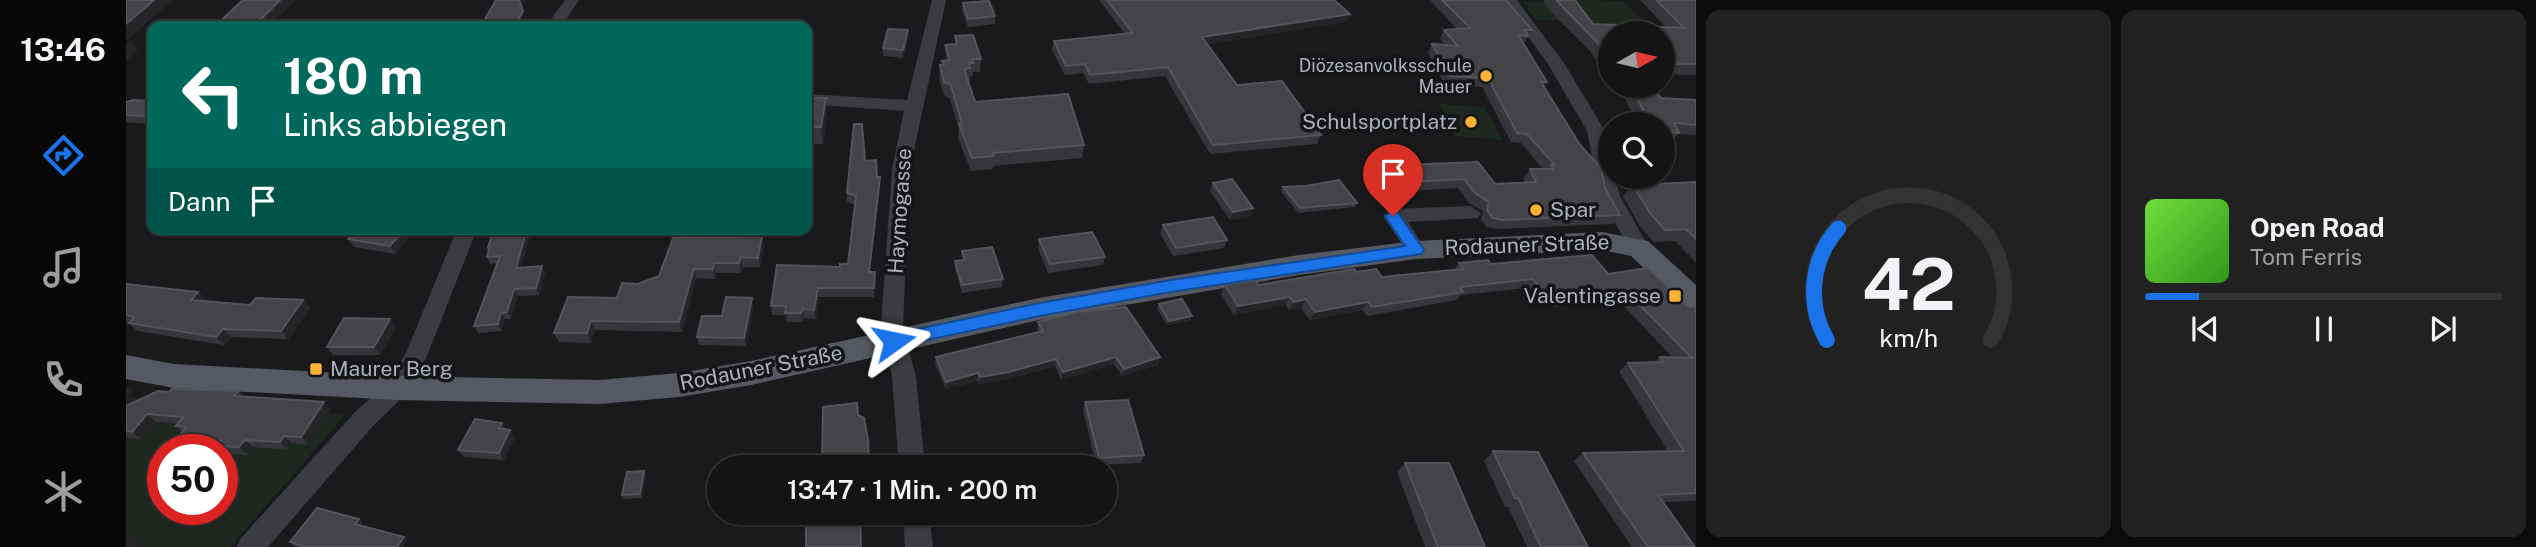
<!DOCTYPE html>
<html lang="de">
<meta charset="utf-8">
<style>
body{margin:0;font-family:"Public Sans",sans-serif;background:#212122;color:#f1f3f6;height:100vh;display:flex;flex-direction:column;font-size:26px;white-space:nowrap}
*{box-sizing:border-box;margin:0}
p{font-size:23px;color:#9d9ea0}
.icon{flex:none;width:38px;height:38px;fill:none;stroke:currentColor;stroke-width:2;stroke-linecap:round;stroke-linejoin:round}
.map{position:relative;flex:1;overflow:hidden}
.side{display:flex;flex-direction:column;gap:10px;padding:10px;background:#0b0b0c;width:840px}
.side>*{flex:none}
.banner{position:absolute;left:21px;top:21px;width:665px;height:214px;border-radius:14px;box-shadow:0 2px 5px #0004,0 0 0 2px #333334;background:#00695c;color:#fff;overflow:hidden}
.needle{width:46px;rotate:82deg}
.buttons{position:absolute;left:1472px;top:21px;display:grid;gap:14px}
.buttons a{display:grid;place-items:center;width:77px;height:77px;border-radius:50%;background:#141415;box-shadow:0 2px 5px #0004,0 0 0 2px #333334;font-size:35px}
.speed{position:absolute;left:21px;top:434px;display:flex;gap:14px;font-size:35px;font-weight:700;text-align:center}
.speed>*{display:grid;place-content:center;width:91px;height:91px;border-radius:50%;background:#141415;box-shadow:0 2px 5px #0004,0 0 0 2px #333334;line-height:1}
.speed .limit{border:10px solid #d22;background:#fff;color:#111}
.pin{position:absolute;display:grid;place-items:center;width:60px;height:60px;color:#fff;margin:-72px -30px;border-radius:50% 50% 50% 0;rotate:-45deg;box-shadow:0 0 7px #0007}
.pin .icon{rotate:45deg}
.me{position:absolute;width:77px;margin:-38px;rotate:78deg;stroke-linejoin:round;filter:drop-shadow(0 0 5px #0008)}
.turn{display:flex;align-items:center;gap:24px;height:147px;padding:0 21px;font-size:32px}
.turn .icon{width:91px;height:91px;stroke-width:2.5}
.turn b{display:block;font-size:49px;line-height:60px}
.then{display:flex;align-items:center;height:66px;padding:0 21px;background:#0003;gap:14px;font-size:26px}
.side .widget{flex:1;display:flex;flex-direction:column;justify-content:center;gap:10px;min-width:0;padding:0 24px;border-radius:14px;background:#212122}
.side .dial{align-items:center;gap:0}
.dial svg{height:182px;overflow:visible;fill:none;stroke:#333334;stroke-width:7;stroke-linecap:round;text-anchor:middle}
.dial text{fill:#f1f3f6;stroke:none}
.song{display:flex;align-items:center;gap:21px}
.cover{width:84px;height:84px;border-radius:10px;background:linear-gradient(135deg,hsl(100 70% 55%),hsl(110 70% 35%))}
.played{height:7px;border-radius:4px;background:linear-gradient(90deg,#1a73e8 15%,#333334 15%)}
.keys{display:flex;justify-content:space-around;direction:ltr}
.side .tiles{flex:1;display:grid;gap:10px;grid-template-columns:repeat(2,1fr)}
.trip{position:absolute;left:581px;top:455px;width:410px;height:70px;border-radius:35px;background:#141415;box-shadow:0 2px 5px #0004,0 0 0 2px #333334;font-weight:600;line-height:70px;text-align:center}
main{display:flex;flex:1;min-height:0}
.menu{display:flex;flex-direction:column;width:126px;justify-content:space-around;align-items:center;background:#080808;color:#9d9ea0}
.menu .icon{width:49px;height:49px}
.menu .active{color:#1a73e8}
.menu b{font-size:32px;color:#f1f3f6}
.map>svg:first-child{display:block}
</style>
<main>
<nav class="menu">
<b>13:46</b>
<svg class="icon active" aria-label="directions" viewBox="0 0 24 24"><path d="M12 3l9 9-9 9-9-9zM9 14v-3h6M13 9l2 2-2 2"/></svg>
<svg class="icon" aria-label="music" viewBox="0 0 24 24"><path d="M9 18V5l10-2v13"/><circle cx="6" cy="18" r="3"/><circle cx="16" cy="16" r="3"/></svg>
<svg class="icon" aria-label="phone" viewBox="0 0 24 24"><path d="M5 4h4l2 5-3 2q2 4 5 5l2-3 5 2v4C11 20 4 13 5 4z"/></svg>
<svg class="icon" aria-label="climate" viewBox="0 0 24 24"><path d="M12 3v18M4 7l16 10M4 17L20 7"/></svg>
</nav>
<div class="map">
<svg width="1570" height="547" viewBox="0 0 1570 547">
<rect width="100%" height="100%" fill="#1a1a1c"/>
<g fill="#1f2820" fill-rule="evenodd">
<polygon points="1447,0 1498,1 1524,28 1470,27 1464,21 1410,20 1397,2 1448,3"/>
<polygon points="1314,104 1359,108 1377,140 1329,136"/>
<path d="M0 397 220 414 104 547H0ZM37 450H96V509H37Z"/>
</g>
<g fill="none" stroke-linecap="round" stroke-linejoin="round">
<g fill="#3a3c41" fill-rule="evenodd">
<polygon points="439,0 453,0 436,26 420,26"/>
<polygon points="806,0 820,0 784,169 777,326 790,377 799,467 773,467 766,377 755,326 766,169 778,111 681,104 681,94 781,100"/>
<polygon points="1376,0 1391,0 1438,63 1479,131 1484,153 1484,177 1489,177 1494,196 1523,248 1520,253 1506,253 1503,248 1474,196 1461,131 1422,64"/>
<polygon points="1345,206 1355,213 1352,218 1282,222 1300,250 1297,255 1283,255 1257,216 1267,209"/>
<polygon points="331,229 351,229 301,356 279,395 247,426 142,547 111,547 115,538 229,412 263,381 280,353"/>
<polygon points="777,513 803,513 807,547 779,547"/>
</g>
<polygon fill="#565961" fill-rule="evenodd" points="1476,232 1522,241 1570,285 1570,311 1560,308 1505,256 1476,250 1290,259 1173,275 913,320 625,385 553,397 473,404 271,400 48,388 0,379 0,355 48,364 271,376 473,380 553,373 625,361 913,298 1173,255 1290,241"/>
</g>
<g fill="#36363a">
<polygon points="973,0 1208,0 1224,14 1220,22 1081,44 1111,85 1195,135 1191,144 1084,154 1039,76 963,84 957,73 939,75 926,50 928,41 999,34"/>
<polygon points="1304,0 1380,0 1406,30 1397,44 1421,82 1418,86 1494,215 1487,224 1370,229 1360,227 1355,219 1357,211 1343,203 1332,188 1284,191 1273,174 1278,165 1369,184 1399,182 1397,178 1404,169 1417,169 1395,143 1385,142 1356,87 1319,85 1302,53 1306,44 1319,45 1314,38 1318,30 1331,29"/>
<polygon points="1417,0 1449,0 1467,24 1541,28 1514,0 1570,0 1570,75 1536,74 1536,33 1484,33 1484,81 1464,51 1423,10"/>
<polygon points="837,3 869,16 869,24 842,27 836,11"/>
<polygon points="782,30 782,38 777,58 757,56 757,48"/>
<polygon points="829,36 855,59 854,72 847,72 847,76 844,76 844,82 842,82 849,102 958,145 956,158 867,166 867,169 845,171 832,138 833,129 824,99 818,95 813,79 814,65 816,65 816,61 820,60 819,45 829,45"/>
<polygon points="1493,86 1525,86 1535,98 1570,100 1570,135 1552,134 1545,143 1536,142 1536,124 1511,124"/>
<polygon points="681,98 701,115 697,144 686,144 685,149 681,149"/>
<polygon points="26,101 26,124 0,122 0,102"/>
<polygon points="739,161 751,177 754,186 744,272 749,282 748,297 693,297 690,319 678,318 677,322 661,322 660,315 646,315 645,306 714,267 722,264 729,205 721,202 721,193"/>
<polygon points="1570,182 1570,262 1549,241 1528,242 1513,225 1497,196 1507,185"/>
<polygon points="1087,183 1127,208 1124,217 1104,220 1084,191"/>
<polygon points="1157,187 1231,203 1229,207 1172,213 1155,191"/>
<polygon points="1037,225 1101,240 1098,248 1047,256 1034,233"/>
<polygon points="406,229 395,267 416,266 419,273 413,295 392,296 385,319 379,319 375,331 352,333 348,326 371,263 364,264 361,257 363,250 362,247"/>
<polygon points="285,235 270,254 228,247 222,239"/>
<polygon points="913,239 979,257 977,265 922,273 912,248"/>
<polygon points="638,246 634,267 617,267 615,273 590,273 589,279 570,278 556,332 469,330 465,343 433,342 428,333 491,298 512,284"/>
<polygon points="836,251 877,279 876,287 836,293 829,269 829,261 836,260"/>
<polygon points="1333,263 1365,264 1482,274 1562,307 1570,306 1570,501 1537,502 1569,547 1506,547 1448,461 1457,453 1542,452 1493,371 1502,363 1528,362 1534,357 1547,358 1494,302 1428,307 1425,303 1412,304 1400,288 1335,295 1331,300 1241,316 1236,310 1184,320 1175,308 1163,310 1160,305 1108,315 1095,294 1099,285 1132,285 1231,272 1256,277 1328,270"/>
<polygon points="0,284 72,292 80,300 79,301 124,305 177,300 184,308 162,339 105,337 98,345 11,331 3,323 0,322"/>
<polygon points="626,298 627,306 620,346 573,345 571,337 596,316"/>
<polygon points="1033,304 1064,321 1041,325 1031,308"/>
<polygon points="912,322 1032,365 996,376 988,364 935,380 929,366 882,379 853,384 851,381 820,389 809,364 810,357 912,332 911,329"/>
<polygon points="270,327 254,355 207,355 201,347"/>
<polygon points="112,391 117,396 198,402 205,410 182,445 166,443 162,450 127,447 122,455 101,453 94,447 61,445 52,438 56,432 50,426 52,423 30,422 15,439 0,438 0,406 43,392"/>
<polygon points="959,402 1018,455 1015,463 970,465 957,410"/>
<polygon points="380,429 384,430 389,437 378,460 338,457 332,450"/>
<polygon points="1367,451 1462,547 1401,547 1382,507 1379,507 1358,461"/>
<polygon points="1279,463 1359,547 1299,547 1271,472"/>
<polygon points="518,471 520,475 516,498 498,499 496,495"/>
<polygon points="892,513 910,513 910,515"/>
<polygon points="233,519 236,522 234,525 278,537 281,540 277,547 172,547 168,546 164,542"/>
</g>
<g fill="#252528">
<polygon points="28,0 47,0 0,41 0,24"/>
<polygon points="154,0 170,0 144,26 128,26"/>
<polygon points="393,0 401,0 396,8 400,19 396,26 389,26"/>
<polygon points="1224,14 1220,22 1073,46 1076,37"/>
<polygon points="782,30 782,38 777,58 777,50"/>
<polygon points="4,40 12,50 0,61 0,44"/>
<polygon points="700,98 701,115 697,144 695,127"/>
<polygon points="26,112 26,122 22,116"/>
<polygon points="684,127 686,144 685,149 683,132"/>
<polygon points="754,177 754,186 743,282 743,272"/>
<polygon points="1127,208 1124,217 1104,220 1107,212"/>
<polygon points="278,229 282,229 285,235 270,254 264,246"/>
<polygon points="401,229 406,229 393,274 390,268"/>
<polygon points="636,236 638,246 634,267 632,258"/>
<polygon points="615,257 617,267 615,273 613,263"/>
<polygon points="588,263 590,273 589,279 587,269"/>
<polygon points="416,266 419,273 413,295 410,288"/>
<polygon points="568,269 570,278 556,332 553,322"/>
<polygon points="692,288 693,297 690,319 688,310"/>
<polygon points="388,289 392,296 385,319 381,312"/>
<polygon points="72,292 80,300 72,308 65,300"/>
<polygon points="1164,297 1160,305 1108,315 1112,306"/>
<polygon points="626,298 627,306 620,346 618,338"/>
<polygon points="1180,299 1175,308 1163,310 1168,302"/>
<polygon points="177,300 184,308 162,339 155,331"/>
<polygon points="1242,302 1236,310 1184,320 1189,312"/>
<polygon points="677,309 678,318 677,322 675,313"/>
<polygon points="375,313 379,319 375,331 372,324"/>
<polygon points="1066,316 1064,321 1041,325 1043,321"/>
<polygon points="264,319 270,327 254,355 248,347"/>
<polygon points="465,321 469,330 465,343 461,333"/>
<polygon points="97,329 105,337 98,345 90,337"/>
<polygon points="990,357 988,364 935,380 937,372"/>
<polygon points="1034,357 1032,365 996,376 998,369"/>
<polygon points="930,359 929,366 882,379 853,384 854,377"/>
<polygon points="852,373 851,381 820,389 820,382"/>
<polygon points="0,387 7,392 0,400"/>
<polygon points="198,402 205,410 182,445 175,437"/>
<polygon points="21,414 30,422 15,439 6,432"/>
<polygon points="376,423 381,430 373,428"/>
<polygon points="384,430 389,437 378,460 373,453"/>
<polygon points="158,436 166,443 162,450 154,442"/>
<polygon points="119,440 127,447 122,455 113,447"/>
<polygon points="518,471 520,475 516,498 514,494"/>
<polygon points="233,519 236,522 232,527 229,524"/>
<polygon points="0,532 14,541 12,543 18,547 0,547"/>
<polygon points="278,537 281,540 277,547 271,547"/>
</g>
<g fill="#434348" stroke="#53555a" stroke-width="2">
<polygon points="0,0 28,0 0,24"/>
<polygon points="117,0 154,0 128,26 96,26 97,25 90,25"/>
<polygon points="370,0 393,0 397,11 389,26 355,26"/>
<polygon points="981,0 1208,0 1224,14 1076,37 1111,85 1156,81 1195,135 1087,145 1042,67 964,75 959,64 940,66 928,41 1007,33"/>
<polygon points="1316,0 1380,0 1406,30 1399,30 1402,36 1392,35 1421,82 1415,82 1454,145 1475,168 1479,188 1494,215 1377,220 1367,218 1361,210 1363,202 1350,194 1338,179 1289,182 1278,165 1352,162 1369,184 1410,182 1404,169 1427,169 1425,165 1429,165 1401,134 1391,133 1362,78 1324,76 1306,44 1332,46 1318,30 1344,28"/>
<polygon points="1430,0 1449,0 1467,24 1558,28 1530,0 1570,0 1570,64 1536,64 1536,33 1484,33 1484,60 1470,41"/>
<polygon points="863,1 869,16 842,19 837,3"/>
<polygon points="762,29 782,30 777,50 757,48"/>
<polygon points="847,35 855,59 846,59 847,63 843,63 844,68 838,69 849,102 942,94 958,145 867,153 868,156 846,158 833,124 836,124 825,85 818,82 814,65 818,65 816,61 824,60 819,45 831,44 829,36"/>
<polygon points="1505,86 1525,86 1535,98 1570,100 1570,125 1548,123 1553,133 1536,131 1536,124 1524,124"/>
<polygon points="681,98 700,98 695,127 684,127 683,132 681,132"/>
<polygon points="7,100 26,101 26,112 22,116 0,115 0,102"/>
<polygon points="728,124 736,124 739,161 750,160 751,177 754,177 743,272 749,272 748,288 692,288 688,310 677,309 675,313 659,313 660,306 645,306 651,265 714,267 714,264 722,264 730,196 721,193"/>
<polygon points="1106,179 1127,208 1107,212 1087,183"/>
<polygon points="1213,180 1231,203 1174,208 1157,187 1180,186"/>
<polygon points="1570,182 1570,239 1560,229 1539,230 1524,213 1507,185"/>
<polygon points="1087,217 1101,240 1050,248 1037,225"/>
<polygon points="231,229 278,229 264,246 222,239"/>
<polygon points="368,229 401,229 390,268 416,266 410,288 388,289 381,312 375,313 372,324 348,326 374,256 361,257 364,246 362,247"/>
<polygon points="966,232 979,257 924,264 913,239"/>
<polygon points="636,236 632,258 615,257 613,263 588,263 587,269 568,269 553,322 465,321 461,333 428,333 442,297 491,298 496,283 512,284 533,276 547,238"/>
<polygon points="866,247 877,279 836,285 829,261 839,260 836,251"/>
<polygon points="1466,255 1482,274 1522,268 1562,307 1570,306 1570,493 1532,495 1569,547 1522,547 1457,453 1558,451 1502,363 1537,362 1534,357 1566,358 1502,293 1436,298 1433,294 1420,295 1407,279 1334,287 1337,292 1246,307 1242,302 1189,312 1180,299 1168,302 1164,297 1112,306 1099,285 1129,280 1132,285 1228,269 1231,272 1250,269 1256,277 1337,269 1333,263 1362,260 1365,264"/>
<polygon points="0,284 72,292 65,300 124,305 130,298 177,300 155,331 97,329 90,337 3,323 9,317 0,315"/>
<polygon points="600,297 626,298 618,338 571,337 576,316 596,316"/>
<polygon points="1056,299 1066,316 1043,321 1033,304"/>
<polygon points="1000,307 1034,357 998,369 990,357 937,372 930,359 883,372 854,377 852,373 820,382 810,357 917,331 912,322 952,312"/>
<polygon points="218,318 264,319 248,347 201,347"/>
<polygon points="46,389 112,391 108,396 198,402 175,437 158,436 154,442 119,440 113,447 92,446 95,441 52,438 60,427 50,426 57,417 21,414 6,432 0,431 0,406 32,391 43,392"/>
<polygon points="1002,400 1018,455 973,458 959,402"/>
<polygon points="731,403 732,415 738,418 742,440 743,467 696,467 697,407"/>
<polygon points="349,419 376,423 373,428 384,430 373,453 332,450"/>
<polygon points="1367,451 1412,452 1462,547 1415,547 1392,498 1389,498"/>
<polygon points="1279,463 1323,463 1359,547 1312,547"/>
<polygon points="518,471 514,494 496,495 501,472"/>
<polygon points="191,508 233,519 229,524 278,537 271,547 179,547 164,542"/>
<polygon points="680,513 734,513 735,547 680,547"/>
</g>
<polygon fill="#1a73e8" stroke="#114b97" stroke-width="2" points="1267,211 1272,213 1298,250 1295,254 1045,292 914,316 768,347 760,341 768,334 914,303 1045,280 1279,246 1259,216"/>
<g fill="#fbb333" stroke="#151517" stroke-width="2.5">
<circle cx="1360" cy="76" r="7"/>
<circle cx="1345" cy="122" r="7"/>
<circle cx="1410" cy="210" r="7"/>
<rect x="1542" y="289" width="14" height="14" rx="3.5"/>
<rect x="183" y="362" width="14" height="14" rx="3.5"/>
</g>
<g text-anchor="middle" stroke-width="7" stroke-linejoin="round" paint-order="stroke">
<g font-size="18" fill="#acb1bc" stroke="#151517" text-anchor="end">
<text x="1346" y="72">Diözesanvolksschule<tspan x="1346" dy="21">Mauer</tspan></text>
</g>
<g font-size="21" fill="#acb1bc" stroke="#151517" text-anchor="end">
<text x="1331" y="129">Schulsportplatz</text>
<text x="1424" y="217" text-anchor="start">Spar</text>
<text x="1535" y="303">Valentingasse</text>
<text x="204" y="376" text-anchor="start">Maurer Berg</text>
</g>
<g font-size="21" fill="#acb1bc" stroke="#151517">
<text transform="translate(774 211) rotate(-86)" y="7">Haymogasse</text>
<text transform="translate(1401 245) rotate(-2)" y="7">Rodauner Straße</text>
<text transform="translate(635 368) rotate(-11)" y="7">Rodauner Straße</text>
</g>
</g>
</svg>
<div class="buttons">
<a><svg class="needle" viewBox="-14 -14 28 28"><path d="M0-13l5 13h-10z" fill="#e53935"/><path d="M0 13l5-13h-10z" fill="#9d9ea0"/></svg></a>
<a><svg class="icon" aria-label="search" viewBox="0 0 24 24"><circle cx="10" cy="10" r="6"/><path d="M15 15l6 6"/></svg></a>
</div>
<div class="speed"><div class="limit">50</div></div>
<div class="pin" style="left:1267px;top:216px;background:#d93025"><svg class="icon" aria-label="arrive" viewBox="0 0 24 24"><path d="M6 21V4h12l-3 4 3 4H6"/></svg></div>
<svg class="me" style="left:768px;top:341px" viewBox="-20 -20 40 40"><path d="M0-17L14 15 0 8-14 15z" fill="#1a73e8" stroke="#fff" stroke-width="4"/></svg>
<div class="trip">13:47 · 1 Min. · 200 m</div>
<div class="banner">
<div class="turn"><svg class="icon" aria-label="left" viewBox="0 0 24 24"><path d="M17 20v-9H6M10 6l-5 5 5 5"/></svg><div><b>180 m</b>Links abbiegen</div></div>
<div class="then">Dann<svg class="icon" aria-label="arrive" viewBox="0 0 24 24"><path d="M6 21V4h12l-3 4 3 4H6"/></svg></div>
</div>
</div>
<section class="side">
<div class="tiles">
<div class="widget dial"><svg viewBox="0 0 100 80">
<path d="M14 69A42 42 0 1 1 86 69"/>
<path d="M14 69A42 42 0 0 1 19 20" stroke="#1a73e8"/>
<text x="50" y="56" font-size="32" font-weight="700">42</text>
<text x="50" y="72" font-size="11">km/h</text>
</svg></div>
<div class="widget">
<div class="song"><i class="cover"></i><div><b>Open Road</b><p>Tom Ferris</p></div></div>
<div class="played"></div>
<div class="keys"><svg class="icon" aria-label="previous" viewBox="0 0 24 24"><path d="M18 5L8 12l10 7zM5 5v14"/></svg><svg class="icon" aria-label="pause" viewBox="0 0 24 24"><path d="M8 5v14M16 5v14"/></svg><svg class="icon" aria-label="next" viewBox="0 0 24 24"><path d="M6 5l10 7-10 7zM19 5v14"/></svg></div>
</div>
</div>
</section>
</main>
